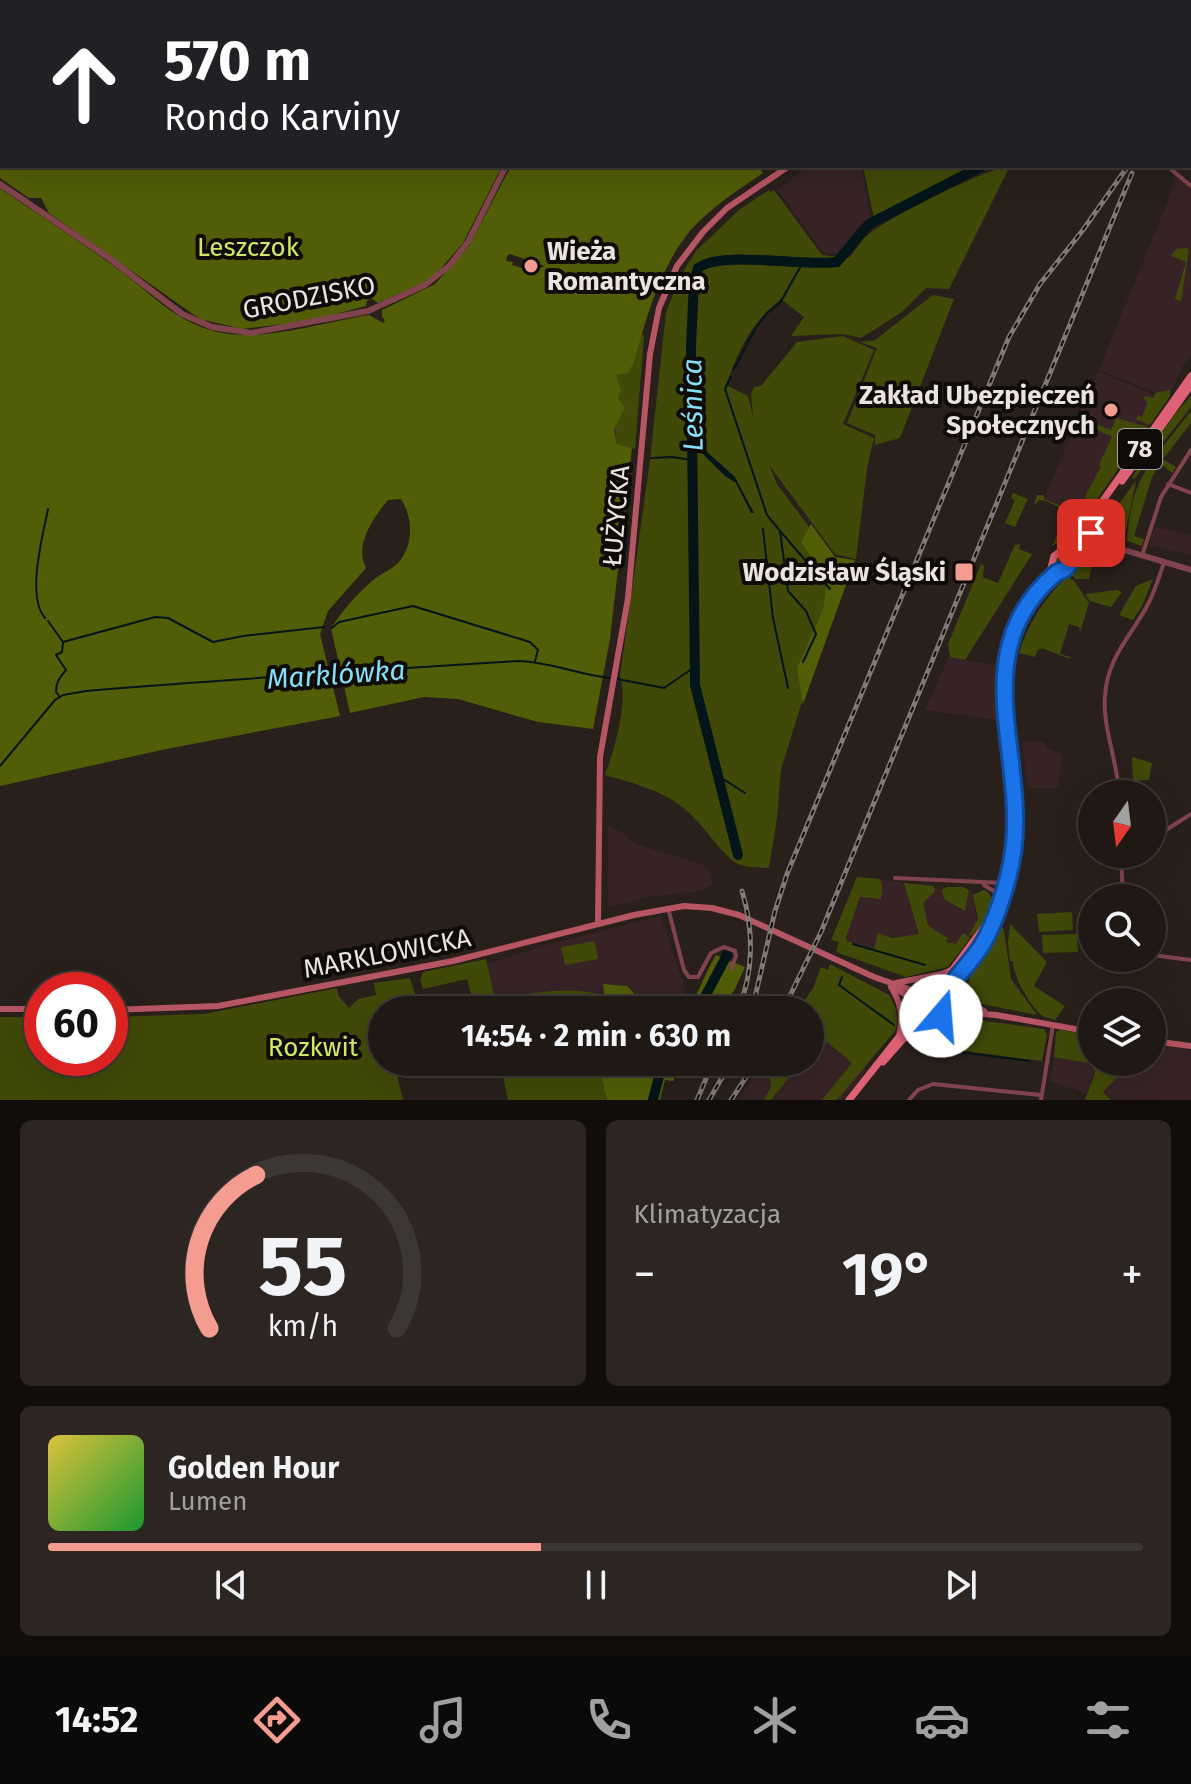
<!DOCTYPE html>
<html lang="pl">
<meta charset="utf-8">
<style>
body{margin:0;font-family:"Fira Sans",sans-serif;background:#2c2522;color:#f1f3f6;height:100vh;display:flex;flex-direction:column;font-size:30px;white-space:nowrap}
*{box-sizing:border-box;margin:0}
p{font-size:26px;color:#a1a0a0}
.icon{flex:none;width:44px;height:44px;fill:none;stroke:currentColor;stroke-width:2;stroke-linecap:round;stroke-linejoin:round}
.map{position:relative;height:1100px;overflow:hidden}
.drawer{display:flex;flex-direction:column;gap:20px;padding:20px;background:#110d0b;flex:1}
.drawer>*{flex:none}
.top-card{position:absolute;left:0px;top:0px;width:1192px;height:168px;box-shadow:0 8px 32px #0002,0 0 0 2px #3c3734;background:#202124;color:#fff;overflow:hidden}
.needle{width:52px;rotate:194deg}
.buttons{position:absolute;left:1078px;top:780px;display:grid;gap:16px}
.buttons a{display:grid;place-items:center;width:88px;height:88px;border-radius:50%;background:#1f1814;box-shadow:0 8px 32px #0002,0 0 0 2px #3c3734;font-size:40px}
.speed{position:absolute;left:24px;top:972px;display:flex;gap:16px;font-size:40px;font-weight:700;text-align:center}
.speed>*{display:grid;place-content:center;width:104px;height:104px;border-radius:50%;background:#1f1814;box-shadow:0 8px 32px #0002,0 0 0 2px #3c3734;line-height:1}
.speed .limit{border:12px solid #d22;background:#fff;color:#111}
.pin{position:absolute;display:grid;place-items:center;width:68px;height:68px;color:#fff;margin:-34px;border-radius:16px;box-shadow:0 4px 12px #0006}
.me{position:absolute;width:88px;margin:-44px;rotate:18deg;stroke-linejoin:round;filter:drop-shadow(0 0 6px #0008)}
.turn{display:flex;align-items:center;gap:28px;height:168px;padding:0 32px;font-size:36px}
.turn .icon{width:104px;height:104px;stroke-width:2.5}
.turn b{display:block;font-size:56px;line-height:68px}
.big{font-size:60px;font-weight:700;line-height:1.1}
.drawer .card{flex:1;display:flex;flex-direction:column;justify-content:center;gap:12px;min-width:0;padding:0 28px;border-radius:12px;background:#2c2522}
.drawer .dial{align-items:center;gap:0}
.dial svg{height:208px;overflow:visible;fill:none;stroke:#3c3734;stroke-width:7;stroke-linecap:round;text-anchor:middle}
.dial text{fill:#f1f3f6;stroke:none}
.song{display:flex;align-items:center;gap:24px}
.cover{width:96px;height:96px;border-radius:12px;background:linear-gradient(135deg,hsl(50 70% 55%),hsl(130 70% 35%))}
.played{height:8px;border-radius:4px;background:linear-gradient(90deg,#f59c91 45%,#3c3734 45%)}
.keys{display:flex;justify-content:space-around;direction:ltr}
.heat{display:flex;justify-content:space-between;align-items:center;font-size:44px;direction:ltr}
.drawer .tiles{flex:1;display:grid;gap:20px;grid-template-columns:1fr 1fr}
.card:last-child{grid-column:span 2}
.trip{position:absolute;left:368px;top:996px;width:456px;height:80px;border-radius:40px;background:#1f1814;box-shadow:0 8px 32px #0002,0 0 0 2px #3c3734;font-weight:700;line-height:80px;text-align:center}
.tabs{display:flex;height:128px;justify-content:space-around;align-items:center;background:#0c0a08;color:#a1a0a0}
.tabs .icon{width:56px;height:56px}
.tabs .on{color:#f59c91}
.tabs b{font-size:36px;color:#f1f3f6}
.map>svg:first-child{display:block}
</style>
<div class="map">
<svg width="1191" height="1100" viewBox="0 0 1191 1100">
<rect width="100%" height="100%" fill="#29201b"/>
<g fill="#372325">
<polygon points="809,166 861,166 871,219 858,227 840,254 824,253 777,190"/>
<polygon points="1174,175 1191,189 1191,355 1182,367 1168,397 1099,370 1165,208 1175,181"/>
<polygon points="1098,372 1167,400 1136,445 1113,436 1099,464 1112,469 1078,513 1044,499"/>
<polygon points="1154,527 1191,535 1191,555 1149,545"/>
<polygon points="949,657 1000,666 997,698 998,720 925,710"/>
<polygon points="1022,742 1044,742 1048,749 1062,754 1059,785 1053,788 1028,788"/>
<polygon points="608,826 626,834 630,841 645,847 701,864 711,873 712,885 700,891 648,897 611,907 608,903"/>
<polygon points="880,879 942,889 944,899 962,910 967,906 966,898 969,890 973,895 977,921 972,936 957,956 912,935 891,938 874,949 847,941 849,923 861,897 874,899 882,885"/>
<polygon points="661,916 686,992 662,1006 648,1008 604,985 605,998 586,991 552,991 495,999 487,964 550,944"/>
<polygon points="810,1025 866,1071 842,1100 738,1100 763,1062 810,1062"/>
<polygon points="1152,1045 1191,1050 1191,1100 1111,1100 1103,1092 1132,1062 1152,1062"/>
<polygon points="1054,1057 1093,1064 1095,1073 1087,1094 1050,1081"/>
</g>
<g fill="#404908">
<polygon points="793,0 953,0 792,2"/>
<polygon points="863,166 975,166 874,219"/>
<path d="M1010 166 949 289 926 288 902 312 861 338 843 334 791 336 804 317 781 299C750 324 740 348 726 385L748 396 753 417 751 394 754 387 761 386 797 342 843 336 874 350 843 424 874 438 867 468 856 559 835 554 769 465 777 484 832 558 823 614 803 699 781 769 777 818 769 868C759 867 747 868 738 864 724 858 700 819 681 806 658 789 632 783 605 775 614 749 629 703 620 676L650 460 666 312 681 275 696 251 740 209 769 190 771 192 774 190 822 255 849 258 862 241 859 238 864 239C877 222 987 168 1010 166Z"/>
<polygon points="1187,248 1189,250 1181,301 1175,299 1186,262 1171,256 1176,249"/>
<polygon points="933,295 954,299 900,438 875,445 875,435 847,423 877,348 860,342 875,340"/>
<polygon points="643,334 644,338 635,449 617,444 615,430 617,398 610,367"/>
<polygon points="1170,390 1170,396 1150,425 1136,419 1138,415 1142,417 1148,402 1144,399 1145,396 1154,398 1155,393"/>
<path d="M1191 396V407L1134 479 1132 478C1149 449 1168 420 1191 396Z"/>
<polygon points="1191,411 1191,423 1163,459 1176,467 1172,473 1154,458"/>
<polygon points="1116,418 1148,427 1083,519 1046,501 1040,500 1034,505 1037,495 1044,495 1044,499 1077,512 1101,466 1099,464 1112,437 1095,429 1096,424 1111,430"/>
<path d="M1152 461 1158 466 1152 477 1134 536 1144 539 1142 546 1127 541C1129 511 1134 485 1152 461Z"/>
<polygon points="1136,481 1124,540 1110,533 1106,521"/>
<polygon points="1013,493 1028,499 1015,527 1005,523 1015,500 1011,498"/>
<polygon points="1062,513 1080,521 1063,540 1052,546 1066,517"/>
<path d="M1084 533 1088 537C1083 546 1067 564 1058 565L1056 562 1058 557Z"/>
<polygon points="1020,544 1019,549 1032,554 965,660 950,657 948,644 981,564 984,566 983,577 998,583 1015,545"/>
<polygon points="1091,556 1094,557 1089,579 1076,579 1070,574"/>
<path d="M1068 576 1075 582 1089 603 1080 632 1079 627 1069 624 1060 654 1070 657V659L1042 648 1038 650 1035 657 1019 653C1028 623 1046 596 1068 576Z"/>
<polygon points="1153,579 1142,606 1133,620 1119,615 1136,586"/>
<polygon points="1051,581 1025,627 1010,660 1021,627"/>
<polygon points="1117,590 1122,592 1111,607 1090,601 1085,594"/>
<polygon points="1132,757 1152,763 1149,780 1133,781"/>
<path d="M857 877 880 879 882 885 881 899 860 897 846 938 847 941 874 949 878 933 892 938 919 934 904 883 934 886 935 891 923 903C930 927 920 922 948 938L946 942 956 944 963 933 970 938 948 967 906 977 839 953 836 951 839 942 831 940Z"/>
<polygon points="947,887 963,887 969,890 965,911 944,899 942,889"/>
<polygon points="983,890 988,892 993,900 985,920 972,936 969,935 978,919 973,895"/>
<polygon points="1072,912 1073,930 1039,932 1037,914"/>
<path d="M1010 924 1047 962 1034 986 1065 1006 1055 1020C1054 1019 1044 1017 1043 1016 1030 1007 1012 974 1013 961H1010L1008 943Z"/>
<path d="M1001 926 1004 930 1011 979 1037 1015 977 1003 968 996C964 971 991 948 1001 926Z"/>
<polygon points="1077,934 1078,952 1043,953 1042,935"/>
<polygon points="595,941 598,959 565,965 561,947"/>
<path d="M486 959 495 999C522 995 604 977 617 1010H495L486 1004 474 1005 467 979 423 989 420 979 423 972Z"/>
<path d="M830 964 889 995C896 1006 900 1019 895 1031L837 1100H822L852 1063 821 1037 810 1050V1010H798L813 988 821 967 828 970Z"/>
<polygon points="410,978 420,1010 382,1010 382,1062 394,1062 403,1100 0,1100 0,1017 42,1017 42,1058 110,1058 110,1017 204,1014 337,988 338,995 349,1008 358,999 376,995 374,983"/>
<circle cx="931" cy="1003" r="14"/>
<polygon points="971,1019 1044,1029 1047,1035 1042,1061 934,1047 920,1038 942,1032"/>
<polygon points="1060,1030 1092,1035 1092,1062 1132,1062 1103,1092 1111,1100 1085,1100 1095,1073 1093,1064 1054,1057 1056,1032"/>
<polygon points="500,1062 606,1062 601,1077 607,1100 508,1100"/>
<polygon points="783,1062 801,1062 771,1100 764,1100 771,1087 770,1079"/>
</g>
<g fill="#515d07" fill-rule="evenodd">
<polygon points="0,0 551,0 556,2 2,2 2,166 502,166 463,243 432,279 378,303 371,298 367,301 366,306 310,321 242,329 200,319 49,213 41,198 29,198 0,178"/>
<path d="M511 166H758L763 173C738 190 710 208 690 231 659 269 647 316 634 362L628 373 616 375 621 390 618 398 625 407 614 430 617 444 632 448 610 639 593 729 538 722 458 699 424 697 350 713 331 628C343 610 356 595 372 581 380 574 391 570 398 563 414 545 413 518 401 499L388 500C373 518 354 545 366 568L328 611 320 634 340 716 166 749 0 786V188C37 214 75 238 111 264 157 296 181 333 243 335 281 336 331 321 369 315L383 323 385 320 382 317V310L435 284 469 246ZM510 254 545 266 533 271 512 265 513 262 506 261 507 256Z"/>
<polygon points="811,524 835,557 855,560 803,704 797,668 823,610 827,582 801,542"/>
<path d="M716 955 745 967 734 991 716 1010H617L615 1004 605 998 603 984 627 986 648 1008 662 1006 682 995 692 1003C701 987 706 971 716 955Z"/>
<polygon points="606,1062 682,1062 673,1081 665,1080 660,1100 607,1100 601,1077"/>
</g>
<polygon fill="#04151a" points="692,450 705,450 735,477 754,513 751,513 736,483 725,476 700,451 692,452"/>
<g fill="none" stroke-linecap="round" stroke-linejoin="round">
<g stroke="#04151a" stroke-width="2">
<polyline points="915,0 915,2"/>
<polyline points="1135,0 1136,2"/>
<polyline points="734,369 755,329 767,313 780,303 802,264"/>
<polyline points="731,377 725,389 767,515 780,531 788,591 806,611 816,634 803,662"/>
<polyline points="651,458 672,457 692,460"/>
<polyline points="763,529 773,618 788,688"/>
<polyline points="781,532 830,589"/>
<path d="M45 618C26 596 43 535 48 509"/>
<polyline points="48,621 63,642"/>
<polyline points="332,628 339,622 413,606 530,642 538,650 535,661"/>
<polyline points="63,642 155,617 168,618 213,642 243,636 324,627"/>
<polyline points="617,679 664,688 696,666"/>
<path d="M60 697 56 692C56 681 60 678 66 670L56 655 62 652 63 643"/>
<path d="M0 766 55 700 63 695 86 691C230 679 375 670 519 661 551 662 579 675 611 678"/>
<polyline points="720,777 745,793"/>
<polyline points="853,944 925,965"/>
<polyline points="842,977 839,985 894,1025"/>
<polyline points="928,1045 934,1049 1030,1061"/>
</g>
<g stroke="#04151a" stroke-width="10">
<polyline points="1190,50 1191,51"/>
<path d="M738 855 695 685 691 347 694 281 698 268C721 250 803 267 837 262L869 224 982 166"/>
<polyline points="698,1010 727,955"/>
<polyline points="653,1100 659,1076 668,1062"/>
</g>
<g stroke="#81444d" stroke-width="4">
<polyline points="560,0 563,2"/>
<polyline points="991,0 991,2"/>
<polyline points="1167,166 1191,186"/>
<polyline points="1168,484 1191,493"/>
<polyline points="1142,556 1161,497 1191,450"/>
<polyline points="1119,789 1127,789 1135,794"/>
<path d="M1119 794C1118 762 1102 727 1105 696 1107 659 1129 638 1146 608 1154 594 1159 578 1164 562"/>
<polyline points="1152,830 1166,830 1191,814"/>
<polyline points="1121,854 1123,898"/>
<polyline points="895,878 1004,883"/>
<polyline points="984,885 1000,895"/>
<polyline points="668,908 684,970 689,977 698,977 711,953 724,947 735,951 736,956 731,969"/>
<polyline points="1152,955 1191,960"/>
<polyline points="909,1100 918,1090 933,1084 1041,1095"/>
<polyline points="1041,1100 1053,1025"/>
</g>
<g stroke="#81444d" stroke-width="6">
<polyline points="0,184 109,258 182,314 212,327 251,333 368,311 425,285 449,266 468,242 506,166"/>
<polyline points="1103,508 1102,528 1113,545"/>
<polyline points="1088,545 1124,550 1191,570"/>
</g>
<g stroke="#b65564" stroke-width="6">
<polyline points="1093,0 1095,2"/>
<polyline points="960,2 962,0"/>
<polyline points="1190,78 1191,79"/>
<polyline points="598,924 600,757 628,598 650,354 659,308 677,266 703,232 727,208 789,166"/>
<path d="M966 967C958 990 963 1001 984 1011"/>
<polyline points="896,983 942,974 951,970"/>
<path d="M891 987C901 1003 904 1017 899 1036"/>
<polyline points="893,987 914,1000"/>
<polyline points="947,1002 975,1009"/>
<polyline points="0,1009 42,1009"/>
<polyline points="110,1010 218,1006 453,961 634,915 684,906 712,908 739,915 874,977 917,992"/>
<polyline points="946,1011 996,1015 1092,1032"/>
<polyline points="907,1038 914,1033 967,1015"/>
<polyline points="1152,1041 1191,1046"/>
</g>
<g stroke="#df6176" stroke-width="7">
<polyline points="1122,481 1191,385"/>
<polyline points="1091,533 1095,519 1105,504"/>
<path d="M1041 589C1051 579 1090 545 1092 536L1089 530"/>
<circle cx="930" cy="1003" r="17"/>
<polyline points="939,988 992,916"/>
<polyline points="944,993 984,941 1010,871 1015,820 1003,686 1009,647 1023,614 1051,568 1054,556 1067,547 1077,531 1085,526 1191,376"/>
<polyline points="883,1062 914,1027 925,1019"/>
<polyline points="849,1100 910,1023 915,1011"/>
</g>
<defs>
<g id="rail">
<polyline points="1190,65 1191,63"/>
<path d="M738 1010C754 972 754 930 742 891"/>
<polyline points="752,1010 775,911 787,874 1009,337 1040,284 1083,230 1128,166"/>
<polyline points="783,1010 821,932 1132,173"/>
<polyline points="697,1100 713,1062"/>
<polyline points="709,1100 731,1062"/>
<polyline points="731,1100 756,1062"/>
</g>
</defs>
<use href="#rail" stroke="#817975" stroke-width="5"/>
<use href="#rail" stroke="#0f0b09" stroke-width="2" stroke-dasharray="6" stroke-linecap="butt"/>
</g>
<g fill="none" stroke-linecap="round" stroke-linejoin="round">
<defs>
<path id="route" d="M941 1016 947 1006 944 993C956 977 971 962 982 945 996 922 1009 880 1013 853 1027 755 964 652 1055 574 1058 571 1062 571 1065 569 1070 565 1071 558 1076 553 1080 549 1086 546 1090 543L1091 533"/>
</defs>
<use href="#route" stroke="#114b97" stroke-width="20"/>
<use href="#route" stroke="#1a73e8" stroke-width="14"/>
</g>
<g fill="#f59c91" stroke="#0f0b09" stroke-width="3">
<circle cx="531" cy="266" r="8"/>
<circle cx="1111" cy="410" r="8"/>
<rect x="954" y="562" width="20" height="20" rx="4"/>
</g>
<g text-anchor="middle" stroke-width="8" stroke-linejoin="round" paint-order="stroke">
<rect fill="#0f0b09" stroke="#a8a2a0" stroke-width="2" x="1118" y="429" width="44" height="40" rx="6"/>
<g font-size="24" font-weight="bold" fill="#eae3e0">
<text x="1140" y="457">78</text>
</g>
<g font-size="26" fill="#d1e865" stroke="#0f0b09">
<text x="248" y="256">Leszczok</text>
<text x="313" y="1056">Rozkwit</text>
</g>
<g font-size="26" font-weight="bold" fill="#eae3e0" stroke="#0f0b09" text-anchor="end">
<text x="547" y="260" text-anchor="start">Wieża<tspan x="547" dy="30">Romantyczna</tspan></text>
<text x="1095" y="404">Zakład Ubezpieczeń<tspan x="1095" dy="30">Społecznych</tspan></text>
<text x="946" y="581">Wodzisław Śląski</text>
</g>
<g font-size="26" fill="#eae3e0" stroke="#0f0b09">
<text transform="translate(309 297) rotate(-11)" y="9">GRODZISKO</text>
<text transform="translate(616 516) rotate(-85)" y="9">ŁUŻYCKA</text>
<text transform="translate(387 953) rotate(-11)" y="9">MARKLOWICKA</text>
</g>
<g font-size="28" font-style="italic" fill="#84dff8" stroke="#0f0b09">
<text transform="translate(692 405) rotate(-91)" y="10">Leśnica</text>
<text transform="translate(336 674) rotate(-4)" y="10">Marklówka</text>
</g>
</g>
</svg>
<div class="buttons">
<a><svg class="needle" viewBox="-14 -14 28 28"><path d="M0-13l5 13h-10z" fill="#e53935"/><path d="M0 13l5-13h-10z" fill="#a1a0a0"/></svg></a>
<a><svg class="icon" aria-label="search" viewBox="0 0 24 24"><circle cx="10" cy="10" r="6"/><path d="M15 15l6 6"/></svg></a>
<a><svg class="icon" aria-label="layers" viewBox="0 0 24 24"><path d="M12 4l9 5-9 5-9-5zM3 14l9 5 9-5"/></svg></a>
</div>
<div class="speed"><div class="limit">60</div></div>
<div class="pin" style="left:1091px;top:533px;background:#d93025"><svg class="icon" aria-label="arrive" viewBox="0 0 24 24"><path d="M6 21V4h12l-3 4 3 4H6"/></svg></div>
<svg class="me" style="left:941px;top:1016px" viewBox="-20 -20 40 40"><circle r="19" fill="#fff"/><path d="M0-13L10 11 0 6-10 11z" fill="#1a73e8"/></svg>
<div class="trip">14:54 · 2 min · 630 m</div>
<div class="top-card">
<div class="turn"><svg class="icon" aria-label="ahead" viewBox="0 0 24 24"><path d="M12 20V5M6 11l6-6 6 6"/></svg><div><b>570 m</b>Rondo Karviny</div></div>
</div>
</div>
<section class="drawer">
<div class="tiles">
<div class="card dial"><svg viewBox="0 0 100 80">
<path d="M14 69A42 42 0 1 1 86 69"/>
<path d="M14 69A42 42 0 0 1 32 10" stroke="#f59c91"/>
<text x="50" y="56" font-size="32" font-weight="700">55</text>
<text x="50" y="72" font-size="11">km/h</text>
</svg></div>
<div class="card"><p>Klimatyzacja</p>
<div class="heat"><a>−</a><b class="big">19°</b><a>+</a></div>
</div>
<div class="card">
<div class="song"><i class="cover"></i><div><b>Golden Hour</b><p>Lumen</p></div></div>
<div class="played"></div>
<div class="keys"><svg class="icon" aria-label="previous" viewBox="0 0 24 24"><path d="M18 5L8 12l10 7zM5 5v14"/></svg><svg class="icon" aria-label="pause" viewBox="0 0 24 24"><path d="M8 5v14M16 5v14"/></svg><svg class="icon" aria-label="next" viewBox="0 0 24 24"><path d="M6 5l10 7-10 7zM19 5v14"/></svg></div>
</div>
</div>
</section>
<nav class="tabs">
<b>14:52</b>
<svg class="icon on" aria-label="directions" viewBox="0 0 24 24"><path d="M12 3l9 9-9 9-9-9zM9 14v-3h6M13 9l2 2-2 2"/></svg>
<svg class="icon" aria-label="music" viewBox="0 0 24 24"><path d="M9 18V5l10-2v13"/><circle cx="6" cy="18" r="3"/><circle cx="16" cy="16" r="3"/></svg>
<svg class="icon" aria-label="phone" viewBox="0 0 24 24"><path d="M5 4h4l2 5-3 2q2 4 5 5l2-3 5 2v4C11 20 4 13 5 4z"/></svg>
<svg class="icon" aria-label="climate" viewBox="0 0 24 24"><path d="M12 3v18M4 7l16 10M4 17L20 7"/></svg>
<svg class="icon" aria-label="car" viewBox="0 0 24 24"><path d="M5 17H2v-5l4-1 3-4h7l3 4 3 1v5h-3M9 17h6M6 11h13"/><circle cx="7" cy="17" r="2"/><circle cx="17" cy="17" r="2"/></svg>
<svg class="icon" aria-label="filters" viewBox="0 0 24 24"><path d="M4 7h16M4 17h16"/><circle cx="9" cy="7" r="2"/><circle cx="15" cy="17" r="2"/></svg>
</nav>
